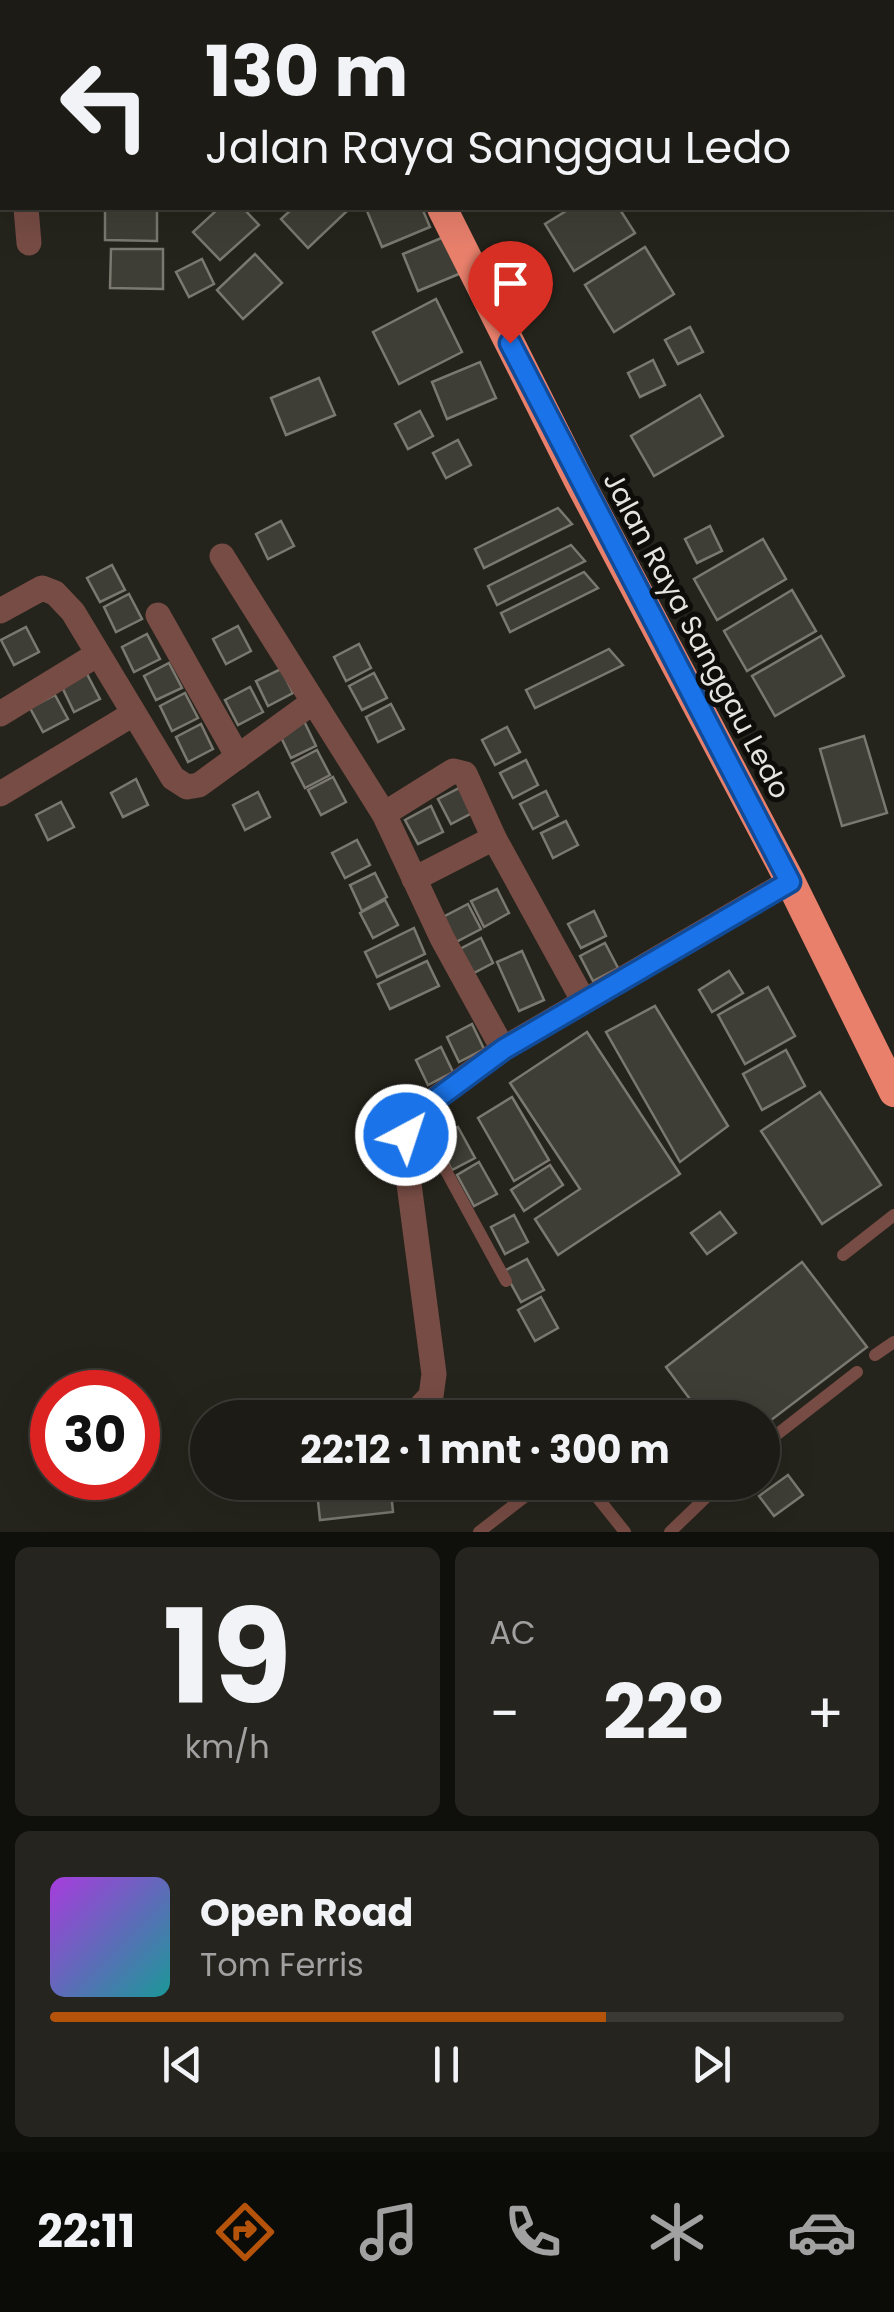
<!DOCTYPE html>
<html lang="id">
<meta charset="utf-8">
<style>
body{margin:0;font-family:Poppins,sans-serif;background:#25241e;color:#f1f3f6;height:100vh;display:flex;flex-direction:column;font-size:38px;white-space:nowrap}
*{box-sizing:border-box;margin:0}
p{font-size:32px;color:#a0a1a0}
.icon{flex:none;width:55px;height:55px;fill:none;stroke:currentColor;stroke-width:2;stroke-linecap:round;stroke-linejoin:round}
.map{position:relative;height:1532px;overflow:hidden}
.details{display:flex;flex-direction:column;gap:15px;padding:15px;background:#0f0f0c;flex:1}
.details>*{flex:none}
.guide{position:absolute;left:0px;top:0px;width:895px;height:210px;box-shadow:0 10px 40px #0002,0 0 0 2px #3a3934;background:#1c1b15;color:#f1f3f6;overflow:hidden}
.speed{position:absolute;left:30px;top:1370px;display:flex;gap:20px;font-size:50px;font-weight:700;text-align:center}
.speed>*{display:grid;place-content:center;width:130px;height:130px;border-radius:50%;background:#1c1b15;box-shadow:0 10px 40px #0002,0 0 0 2px #3a3934;line-height:1}
.speed .limit{border:15px solid #d22;background:#fff;color:#111}
.pin{position:absolute;display:grid;place-items:center;width:85px;height:85px;color:#fff;margin:-102px -42px;border-radius:50% 50% 50% 0;rotate:-45deg;box-shadow:0 0 10px #0007}
.pin .icon{rotate:45deg}
.me{position:absolute;width:110px;margin:-55px;rotate:40deg;stroke-linejoin:round;filter:drop-shadow(0 0 8px #0008)}
.turn{display:flex;align-items:center;gap:35px;height:210px;padding:0 40px;font-size:45px}
.turn .icon{width:130px;height:130px;stroke-width:2.5}
.turn b{display:block;font-size:70px;line-height:85px}
.big{font-size:75px;font-weight:700;line-height:1.1}
.details .card{flex:1;display:flex;flex-direction:column;justify-content:center;gap:15px;min-width:0;padding:0 35px;border-radius:15px;background:#25241e}
.details .dial{align-items:center;gap:0}
.dial b{font-size:130px;line-height:1}
.song{display:flex;align-items:center;gap:30px}
.cover{width:120px;height:120px;border-radius:15px;background:linear-gradient(135deg,hsl(280 70% 55%),hsl(180 70% 35%))}
.played{height:10px;border-radius:5px;background:linear-gradient(90deg,#b45309 70%,#3a3934 70%)}
.keys{display:flex;justify-content:space-around;direction:ltr}
.heat{display:flex;justify-content:space-between;align-items:center;font-size:55px;direction:ltr}
.details .tiles{flex:1;display:grid;gap:15px;grid-template-columns:1fr 1fr}
.card:last-child{grid-column:span 2}
.trip{position:absolute;left:190px;top:1400px;width:590px;height:100px;border-radius:50px;background:#1c1b15;box-shadow:0 10px 40px #0002,0 0 0 2px #3a3934;font-weight:700;line-height:100px;text-align:center}
.tabs{display:flex;height:160px;justify-content:space-around;align-items:center;background:#0b0b08;color:#a0a1a0}
.tabs .icon{width:70px;height:70px}
.tabs .active{color:#b45309}
.tabs b{font-size:45px;color:#f1f3f6}
.map>svg:first-child{display:block}
</style>
<div class="map">
<svg width="894" height="1532" viewBox="0 0 894 1532">
<rect width="100%" height="100%" fill="#25241c"/>
<g fill="#3f3e36" stroke="#7a786f" stroke-width="2.5">
<polygon points="105,208 157,208 157,241 105,240"/>
<polygon points="219,208 243,208 259,225 220,260 193,232"/>
<polygon points="293,208 342,208 346,212 308,248 281,219"/>
<polygon points="374,208 422,208 430,227 382,247 367,211"/>
<polygon points="571,208 619,208 635,233 574,271 545,224"/>
<polygon points="451,234 466,271 418,291 403,254"/>
<polygon points="645,247 674,294 614,332 585,285"/>
<polygon points="111,249 163,249 163,289 110,288"/>
<polygon points="255,254 282,283 243,319 217,290"/>
<polygon points="202,259 214,284 189,297 176,272"/>
<polygon points="436,299 462,352 399,384 373,332"/>
<polygon points="690,327 703,352 678,364 665,340"/>
<polygon points="653,360 665,385 640,397 628,373"/>
<polygon points="480,362 496,398 447,419 432,382"/>
<polygon points="319,378 335,415 286,435 271,398"/>
<polygon points="700,395 723,436 654,476 631,436"/>
<polygon points="420,411 433,436 408,449 395,424"/>
<polygon points="458,440 471,465 446,478 433,453"/>
<polygon points="558,508 572,524 484,568 475,549"/>
<polygon points="281,521 294,546 268,559 256,534"/>
<polygon points="710,526 722,551 697,563 685,539"/>
<polygon points="763,539 786,579 717,620 694,579"/>
<polygon points="571,545 585,561 497,605 488,586"/>
<polygon points="112,565 125,590 100,602 87,578"/>
<polygon points="584,572 598,588 510,632 501,613"/>
<polygon points="792,590 816,631 747,671 724,631"/>
<polygon points="129,594 142,619 116,632 104,607"/>
<polygon points="238,626 251,651 226,664 213,639"/>
<polygon points="26,627 39,652 14,665 1,640"/>
<polygon points="147,634 160,659 134,672 122,647"/>
<polygon points="821,636 844,676 775,716 752,676"/>
<polygon points="359,644 371,668 346,681 334,657"/>
<polygon points="609,649 623,665 535,708 526,690"/>
<polygon points="169,663 182,688 156,700 144,676"/>
<polygon points="281,669 293,693 268,706 256,681"/>
<polygon points="374,673 387,698 362,710 349,686"/>
<polygon points="87,674 100,699 74,712 62,687"/>
<polygon points="250,687 263,712 238,725 225,700"/>
<polygon points="185,693 198,718 172,731 160,706"/>
<polygon points="55,695 68,719 43,732 30,708"/>
<polygon points="391,704 404,729 378,742 366,717"/>
<polygon points="304,721 316,746 291,758 279,733"/>
<polygon points="201,724 213,749 188,762 176,737"/>
<polygon points="507,727 520,752 495,765 482,740"/>
<polygon points="864,736 887,813 842,826 820,749"/>
<polygon points="317,750 330,775 305,788 292,763"/>
<polygon points="526,760 538,785 513,798 500,773"/>
<polygon points="333,777 346,802 321,815 308,790"/>
<polygon points="136,779 148,805 123,817 111,793"/>
<polygon points="463,786 476,811 451,824 438,799"/>
<polygon points="546,791 558,816 533,829 520,804"/>
<polygon points="258,792 270,817 245,830 233,805"/>
<polygon points="61,802 74,827 48,840 36,815"/>
<polygon points="431,806 443,832 418,844 405,820"/>
<polygon points="566,821 578,845 553,858 541,833"/>
<polygon points="357,840 370,865 345,878 332,853"/>
<polygon points="375,873 387,897 362,911 350,885"/>
<polygon points="497,889 509,913 484,927 471,901"/>
<polygon points="385,900 398,925 373,938 360,913"/>
<polygon points="468,904 481,929 456,942 443,917"/>
<polygon points="594,911 606,936 581,948 568,924"/>
<polygon points="414,928 425,954 377,977 365,952"/>
<polygon points="481,938 493,963 468,976 456,951"/>
<polygon points="605,943 618,968 593,981 580,956"/>
<polygon points="522,951 544,1000 519,1011 497,962"/>
<polygon points="427,961 439,986 390,1009 378,984"/>
<polygon points="729,971 743,993 712,1012 699,990"/>
<polygon points="768,987 795,1036 745,1064 718,1015"/>
<polygon points="655,1006 728,1126 680,1162 606,1032"/>
<polygon points="472,1024 484,1049 459,1062 447,1037"/>
<polygon points="587,1032 680,1174 558,1255 535,1219 580,1189 510,1083"/>
<polygon points="441,1047 453,1072 428,1085 416,1060"/>
<polygon points="786,1050 805,1086 762,1110 743,1074"/>
<polygon points="820,1092 881,1185 822,1224 761,1131"/>
<polygon points="512,1097 549,1160 514,1181 478,1118"/>
<polygon points="458,1127 475,1158 452,1170 435,1139"/>
<polygon points="479,1162 497,1194 474,1206 457,1175"/>
<polygon points="550,1165 563,1185 524,1211 511,1190"/>
<polygon points="720,1212 736,1233 707,1254 691,1233"/>
<polygon points="514,1215 528,1242 505,1254 491,1227"/>
<polygon points="527,1259 544,1290 521,1302 504,1271"/>
<polygon points="802,1262 867,1347 762,1427 762,1418 704,1418 666,1367"/>
<polygon points="541,1297 558,1328 535,1341 518,1310"/>
<polygon points="788,1475 803,1495 774,1516 759,1496"/>
<polygon points="316,1482 390,1482 393,1512 320,1520"/>
</g>
<g fill="none" stroke-linecap="round" stroke-linejoin="round">
<g stroke="#774c44" stroke-width="12">
<polyline points="415,1114 506,1281"/>
<polyline points="843,1255 894,1215"/>
<polyline points="875,1355 894,1342"/>
<polyline points="762,1446 857,1372"/>
<polyline points="585,1482 625,1532"/>
<polyline points="479,1532 544,1482"/>
<polyline points="670,1532 722,1482"/>
</g>
<g stroke="#774c44" stroke-width="25">
<polyline points="168,2 169,0"/>
<polyline points="26,208 29,243"/>
<polyline points="222,556 384,814 442,938 503,1049"/>
<polyline points="0,611 42,588 55,593 73,612 173,778 187,787 199,785 313,702"/>
<polyline points="158,615 238,757"/>
<polyline points="0,714 98,654"/>
<polyline points="0,794 133,714"/>
<polyline points="384,814 453,771 465,774 494,838 583,1000"/>
<polyline points="414,879 494,838"/>
<polyline points="410,1418 431,1396 434,1374 406,1161 406,1135 415,1114 503,1049 790,881"/>
</g>
<g stroke="#e9806c" stroke-width="30">
<polyline points="344,0 345,2"/>
<polyline points="442,208 578,479 790,881 894,1092"/>
</g>
</g>
<g fill="none" stroke-linecap="round" stroke-linejoin="round">
<defs>
<polyline id="route" points="406,1135 416,1114 504,1049 790,882 510,343"/>
</defs>
<use href="#route" stroke="#114b97" stroke-width="25"/>
<use href="#route" stroke="#1a73e8" stroke-width="18"/>
</g>
<g text-anchor="middle" stroke-width="10" stroke-linejoin="round" paint-order="stroke">
<g font-size="28" fill="#e5e4df" stroke="#0e0d0a">
<text transform="translate(697 635) rotate(62)" y="10">Jalan Raya Sanggau Ledo</text>
</g>
</g>
</svg>
<div class="speed"><div class="limit">30</div></div>
<div class="pin" style="left:510px;top:343px;background:#d93025"><svg class="icon" aria-label="arrive" viewBox="0 0 24 24"><path d="M6 21V4h12l-3 4 3 4H6"/></svg></div>
<svg class="me" style="left:406px;top:1135px" viewBox="-20 -20 40 40"><circle r="17" fill="#1a73e8" stroke="#fff" stroke-width="3"/><path d="M0-11L8 9 0 5-8 9z" fill="#fff"/></svg>
<div class="trip">22:12 · 1 mnt · 300 m</div>
<div class="guide">
<div class="turn"><svg class="icon" aria-label="left" viewBox="0 0 24 24"><path d="M17 20v-9H6M10 6l-5 5 5 5"/></svg><div><b>130 m</b>Jalan Raya Sanggau Ledo</div></div>
</div>
</div>
<section class="details">
<div class="tiles">
<div class="card dial"><b>19</b><p>km/h</p></div>
<div class="card"><p>AC</p>
<div class="heat"><a>−</a><b class="big">22°</b><a>+</a></div>
</div>
<div class="card">
<div class="song"><i class="cover"></i><div><b>Open Road</b><p>Tom Ferris</p></div></div>
<div class="played"></div>
<div class="keys"><svg class="icon" aria-label="previous" viewBox="0 0 24 24"><path d="M18 5L8 12l10 7zM5 5v14"/></svg><svg class="icon" aria-label="pause" viewBox="0 0 24 24"><path d="M8 5v14M16 5v14"/></svg><svg class="icon" aria-label="next" viewBox="0 0 24 24"><path d="M6 5l10 7-10 7zM19 5v14"/></svg></div>
</div>
</div>
</section>
<nav class="tabs">
<b>22:11</b>
<svg class="icon active" aria-label="directions" viewBox="0 0 24 24"><path d="M12 3l9 9-9 9-9-9zM9 14v-3h6M13 9l2 2-2 2"/></svg>
<svg class="icon" aria-label="music" viewBox="0 0 24 24"><path d="M9 18V5l10-2v13"/><circle cx="6" cy="18" r="3"/><circle cx="16" cy="16" r="3"/></svg>
<svg class="icon" aria-label="phone" viewBox="0 0 24 24"><path d="M5 4h4l2 5-3 2q2 4 5 5l2-3 5 2v4C11 20 4 13 5 4z"/></svg>
<svg class="icon" aria-label="climate" viewBox="0 0 24 24"><path d="M12 3v18M4 7l16 10M4 17L20 7"/></svg>
<svg class="icon" aria-label="car" viewBox="0 0 24 24"><path d="M5 17H2v-5l4-1 3-4h7l3 4 3 1v5h-3M9 17h6M6 11h13"/><circle cx="7" cy="17" r="2"/><circle cx="17" cy="17" r="2"/></svg>
</nav>
